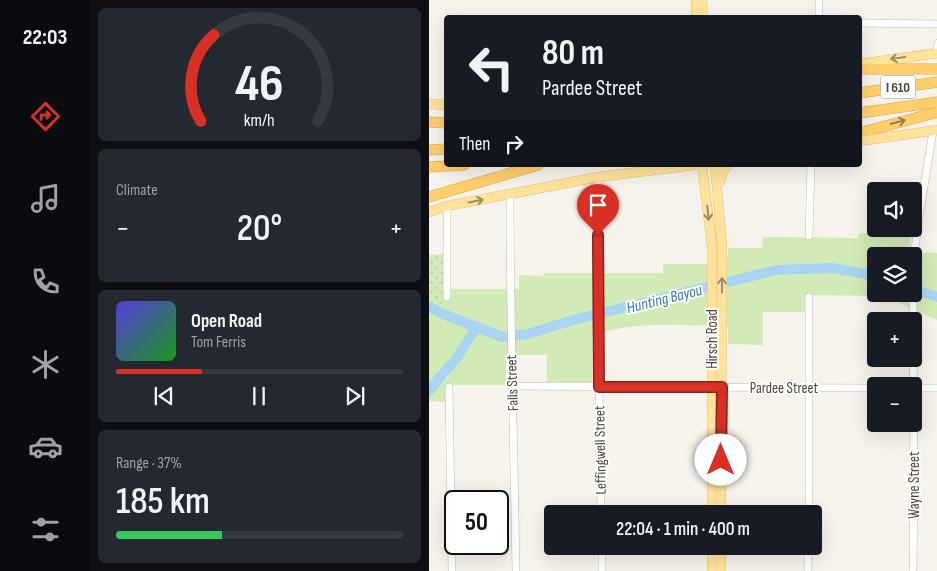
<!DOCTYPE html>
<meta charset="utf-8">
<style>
body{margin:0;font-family:"Sofia Sans Condensed",sans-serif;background:#242831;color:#f1f3f6;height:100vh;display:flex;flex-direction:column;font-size:19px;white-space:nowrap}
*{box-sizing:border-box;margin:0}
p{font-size:16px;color:#9ea1a6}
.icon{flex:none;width:28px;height:28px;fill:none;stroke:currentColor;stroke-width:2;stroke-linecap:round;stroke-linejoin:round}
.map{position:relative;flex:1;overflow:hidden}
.panel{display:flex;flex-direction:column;gap:8px;padding:8px;background:#0d0f14;width:339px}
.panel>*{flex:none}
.banner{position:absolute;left:15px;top:15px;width:418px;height:152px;border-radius:5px;box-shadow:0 5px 20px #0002;background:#171b24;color:#f1f3f6;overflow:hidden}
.tools{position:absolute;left:438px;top:182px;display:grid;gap:10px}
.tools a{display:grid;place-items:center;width:55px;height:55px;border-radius:5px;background:#171b24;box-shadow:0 5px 20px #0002;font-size:25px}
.speed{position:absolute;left:15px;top:490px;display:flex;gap:10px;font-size:25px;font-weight:700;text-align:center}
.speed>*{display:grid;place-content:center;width:65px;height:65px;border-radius:50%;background:#171b24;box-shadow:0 5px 20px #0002;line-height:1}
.speed .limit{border:2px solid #111;border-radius:8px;background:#fff;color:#111}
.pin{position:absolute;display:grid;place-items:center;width:42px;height:42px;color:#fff;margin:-51px -21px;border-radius:50% 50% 50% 0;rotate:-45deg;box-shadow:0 0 5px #0007}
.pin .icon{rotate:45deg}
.me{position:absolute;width:55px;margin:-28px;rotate:0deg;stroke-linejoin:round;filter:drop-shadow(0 0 4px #0008)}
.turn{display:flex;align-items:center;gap:18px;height:105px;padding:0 15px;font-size:22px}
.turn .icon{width:65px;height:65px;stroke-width:2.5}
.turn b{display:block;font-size:35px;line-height:42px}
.then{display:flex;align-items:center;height:48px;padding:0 15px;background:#0003;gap:10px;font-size:19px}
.big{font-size:38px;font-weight:600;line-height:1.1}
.panel .card{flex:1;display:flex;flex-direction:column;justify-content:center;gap:8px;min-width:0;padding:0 18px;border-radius:8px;background:#242831}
.panel .dial{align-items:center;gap:0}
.dial svg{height:130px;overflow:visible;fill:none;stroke:#363941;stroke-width:7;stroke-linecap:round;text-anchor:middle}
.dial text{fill:#f1f3f6;stroke:none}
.song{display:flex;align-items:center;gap:15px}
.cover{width:60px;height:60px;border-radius:8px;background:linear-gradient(135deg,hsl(250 70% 55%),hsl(120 70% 35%))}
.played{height:5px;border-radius:2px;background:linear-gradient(90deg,#d93025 30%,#363941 30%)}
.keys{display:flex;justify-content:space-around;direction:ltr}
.heat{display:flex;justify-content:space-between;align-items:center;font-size:28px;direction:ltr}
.charge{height:8px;border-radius:4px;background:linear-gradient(90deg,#34c759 37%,#363941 0)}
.trip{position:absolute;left:115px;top:505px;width:278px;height:50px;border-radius:5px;background:#171b24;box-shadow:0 5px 20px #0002;font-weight:600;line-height:50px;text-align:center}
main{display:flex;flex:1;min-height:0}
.menu{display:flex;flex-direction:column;width:90px;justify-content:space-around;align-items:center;background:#090b0e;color:#9ea1a6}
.menu .icon{width:35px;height:35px}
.menu .selected{color:#d93025}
.menu b{font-size:22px;color:#f1f3f6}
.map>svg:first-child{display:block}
</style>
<main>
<nav class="menu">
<b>22:03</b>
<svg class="icon selected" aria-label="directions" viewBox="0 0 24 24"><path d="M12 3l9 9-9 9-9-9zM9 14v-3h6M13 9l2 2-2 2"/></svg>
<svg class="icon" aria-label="music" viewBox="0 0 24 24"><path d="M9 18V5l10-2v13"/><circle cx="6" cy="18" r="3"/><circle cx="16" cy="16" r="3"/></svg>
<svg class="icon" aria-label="phone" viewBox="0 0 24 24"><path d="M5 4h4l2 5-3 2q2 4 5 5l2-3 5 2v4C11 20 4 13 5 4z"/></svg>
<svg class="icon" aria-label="climate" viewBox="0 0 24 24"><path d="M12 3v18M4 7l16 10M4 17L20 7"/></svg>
<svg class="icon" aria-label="car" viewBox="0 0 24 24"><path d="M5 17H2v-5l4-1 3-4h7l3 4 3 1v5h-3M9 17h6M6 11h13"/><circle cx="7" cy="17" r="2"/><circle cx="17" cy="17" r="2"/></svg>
<svg class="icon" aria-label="filters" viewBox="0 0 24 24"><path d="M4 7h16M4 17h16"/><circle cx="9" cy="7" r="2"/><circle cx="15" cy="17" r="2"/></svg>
</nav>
<section class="panel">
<div class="card dial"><svg viewBox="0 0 100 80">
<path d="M14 69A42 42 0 1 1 86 69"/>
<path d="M14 69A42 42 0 0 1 22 16" stroke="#d93025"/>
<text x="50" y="56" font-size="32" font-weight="700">46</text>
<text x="50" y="72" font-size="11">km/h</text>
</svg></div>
<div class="card"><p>Climate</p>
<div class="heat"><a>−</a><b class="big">20°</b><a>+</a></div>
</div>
<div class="card">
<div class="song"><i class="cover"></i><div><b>Open Road</b><p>Tom Ferris</p></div></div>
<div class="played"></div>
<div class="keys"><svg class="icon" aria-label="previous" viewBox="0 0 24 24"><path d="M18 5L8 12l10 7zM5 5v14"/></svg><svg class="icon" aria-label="pause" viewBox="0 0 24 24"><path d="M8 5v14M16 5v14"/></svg><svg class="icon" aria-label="next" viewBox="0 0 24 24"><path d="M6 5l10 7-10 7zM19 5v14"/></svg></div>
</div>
<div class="card"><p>Range · 37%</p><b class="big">185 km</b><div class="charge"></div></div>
</section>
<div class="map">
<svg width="509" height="571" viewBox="0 0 509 571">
<defs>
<pattern id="grass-dots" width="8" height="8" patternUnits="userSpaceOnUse" patternTransform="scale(1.25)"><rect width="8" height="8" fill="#d2eab5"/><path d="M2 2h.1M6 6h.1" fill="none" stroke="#b6ca9c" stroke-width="1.8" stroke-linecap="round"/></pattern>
</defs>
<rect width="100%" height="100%" fill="#f6f3ec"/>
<polygon fill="url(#grass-dots)" points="14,254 15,289 24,289 0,321 0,255"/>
<path fill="#d2eab5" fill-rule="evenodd" d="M430 233 482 234 480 252 508 253V320L455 296 377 295 376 312H334V345L299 344V326C252 325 208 321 163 335V382H118V355H77V385H17L16 402 0 401V321L24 289H90V275L114 276 115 273H234V264H298L299 248H333L334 237 428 238ZM446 256H484V294H446Z"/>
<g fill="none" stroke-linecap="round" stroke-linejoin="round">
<g stroke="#a9d4f2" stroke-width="10">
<polyline points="484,289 509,297"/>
<polyline points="0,307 14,314 73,337 99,334 144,320 348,270 403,268 437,274 446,277"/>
<polyline points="0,391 10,378 27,359 47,328"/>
</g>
<defs>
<g id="minor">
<polyline points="390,18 390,0"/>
<polyline points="430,23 509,24"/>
<polyline points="508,53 509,43"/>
<polyline points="169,177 169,327 172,514"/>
<path d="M81 195C81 320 85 446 87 571"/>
<polyline points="380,236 382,165"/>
<polyline points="18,297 18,206"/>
<polyline points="84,386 446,388"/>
<polyline points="20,387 23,571"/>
<polyline points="484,388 509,388"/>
<polyline points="380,514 380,297"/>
<polyline points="173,546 173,571"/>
<polyline points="379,571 379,546"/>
<polyline points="484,571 485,481 484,309 485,257 489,224 504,131"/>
</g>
<g id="major">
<polyline points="267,0 267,13 269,18"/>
<polyline points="273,0 274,18"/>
<polyline points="430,64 509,53"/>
<polyline points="0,104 18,105"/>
<polyline points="430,141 509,130"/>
<polyline points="273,165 283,246 283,514"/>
<polyline points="286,165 293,245 292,514"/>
<polyline points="291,182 294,171 299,165"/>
<polyline points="0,212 18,206 169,177 265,165"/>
<polyline points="283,546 283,571"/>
<polyline points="292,571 292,546"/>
</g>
<g id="highway">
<polyline points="430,69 509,69"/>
<polyline points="430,93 509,82"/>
<polyline points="430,113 509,102"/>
<polyline points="0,122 18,123"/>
<polyline points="430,133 509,112"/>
<polyline points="0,150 18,149"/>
<polyline points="0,167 35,165"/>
<polyline points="0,197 109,165"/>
</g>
</defs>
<use href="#minor" stroke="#c2bbae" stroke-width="8"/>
<use href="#major" stroke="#e6c16a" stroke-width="10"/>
<use href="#highway" stroke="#e0a43c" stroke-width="11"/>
<use href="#minor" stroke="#fff" stroke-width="7"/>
<use href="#major" stroke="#ffe39c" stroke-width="9"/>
<use href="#highway" stroke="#ffcf6e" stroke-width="10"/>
</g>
<defs><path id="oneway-shaft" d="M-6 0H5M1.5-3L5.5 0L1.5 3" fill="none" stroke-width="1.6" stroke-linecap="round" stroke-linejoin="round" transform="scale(1.25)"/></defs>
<g stroke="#9c8c66">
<use href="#oneway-shaft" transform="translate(469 58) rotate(172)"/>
<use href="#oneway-shaft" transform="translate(47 201) rotate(-11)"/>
<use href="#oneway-shaft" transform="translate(279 213) rotate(84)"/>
<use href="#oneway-shaft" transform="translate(293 285) rotate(-90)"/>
</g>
<use stroke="#937c4e" href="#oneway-shaft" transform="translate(469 122) rotate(-15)"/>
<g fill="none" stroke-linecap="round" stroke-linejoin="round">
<defs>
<polyline id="route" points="169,235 170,387 293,387 292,460"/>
</defs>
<use href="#route" stroke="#8d1f18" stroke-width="12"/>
<use href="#route" stroke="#d93025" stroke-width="9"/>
</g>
<g text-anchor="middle" stroke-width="4" stroke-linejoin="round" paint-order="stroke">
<rect fill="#fff" stroke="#817c74" stroke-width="1" x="451.5" y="75.5" width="35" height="23" rx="4"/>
<g font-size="14" font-weight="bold" fill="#4b4439">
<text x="469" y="92">I 610</text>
</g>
<g font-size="15" fill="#4b4439" stroke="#fff">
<text transform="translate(283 339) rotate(-90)" y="5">Hirsch Road</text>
<text transform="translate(83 383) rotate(-92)" y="5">Falls Street</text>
<text x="355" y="393">Pardee Street</text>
<text transform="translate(171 450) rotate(-91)" y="5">Leffingwell Street</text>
<text transform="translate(485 485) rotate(-90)" y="5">Wayne Street</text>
</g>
<g font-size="16" font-style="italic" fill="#2e7ab2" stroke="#fff">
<text transform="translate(235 298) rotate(-14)" y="6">Hunting Bayou</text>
</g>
</g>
</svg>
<div class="tools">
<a><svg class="icon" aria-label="sound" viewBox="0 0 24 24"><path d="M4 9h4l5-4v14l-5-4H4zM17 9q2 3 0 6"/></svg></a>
<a><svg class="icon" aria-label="layers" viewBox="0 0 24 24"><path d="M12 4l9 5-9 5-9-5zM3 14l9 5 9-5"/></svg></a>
<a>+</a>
<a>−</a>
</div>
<div class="speed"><div class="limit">50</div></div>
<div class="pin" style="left:169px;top:235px;background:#d93025"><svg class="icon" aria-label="arrive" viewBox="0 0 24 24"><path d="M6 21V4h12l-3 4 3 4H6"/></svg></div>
<svg class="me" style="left:292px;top:460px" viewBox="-20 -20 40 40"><circle r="19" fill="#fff"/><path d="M0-13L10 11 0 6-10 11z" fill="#d93025"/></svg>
<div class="trip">22:04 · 1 min · 400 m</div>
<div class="banner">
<div class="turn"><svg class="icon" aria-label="left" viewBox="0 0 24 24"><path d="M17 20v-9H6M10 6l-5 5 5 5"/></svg><div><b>80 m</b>Pardee Street</div></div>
<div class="then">Then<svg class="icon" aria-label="right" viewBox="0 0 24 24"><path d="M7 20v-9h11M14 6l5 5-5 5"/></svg></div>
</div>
</div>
</main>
